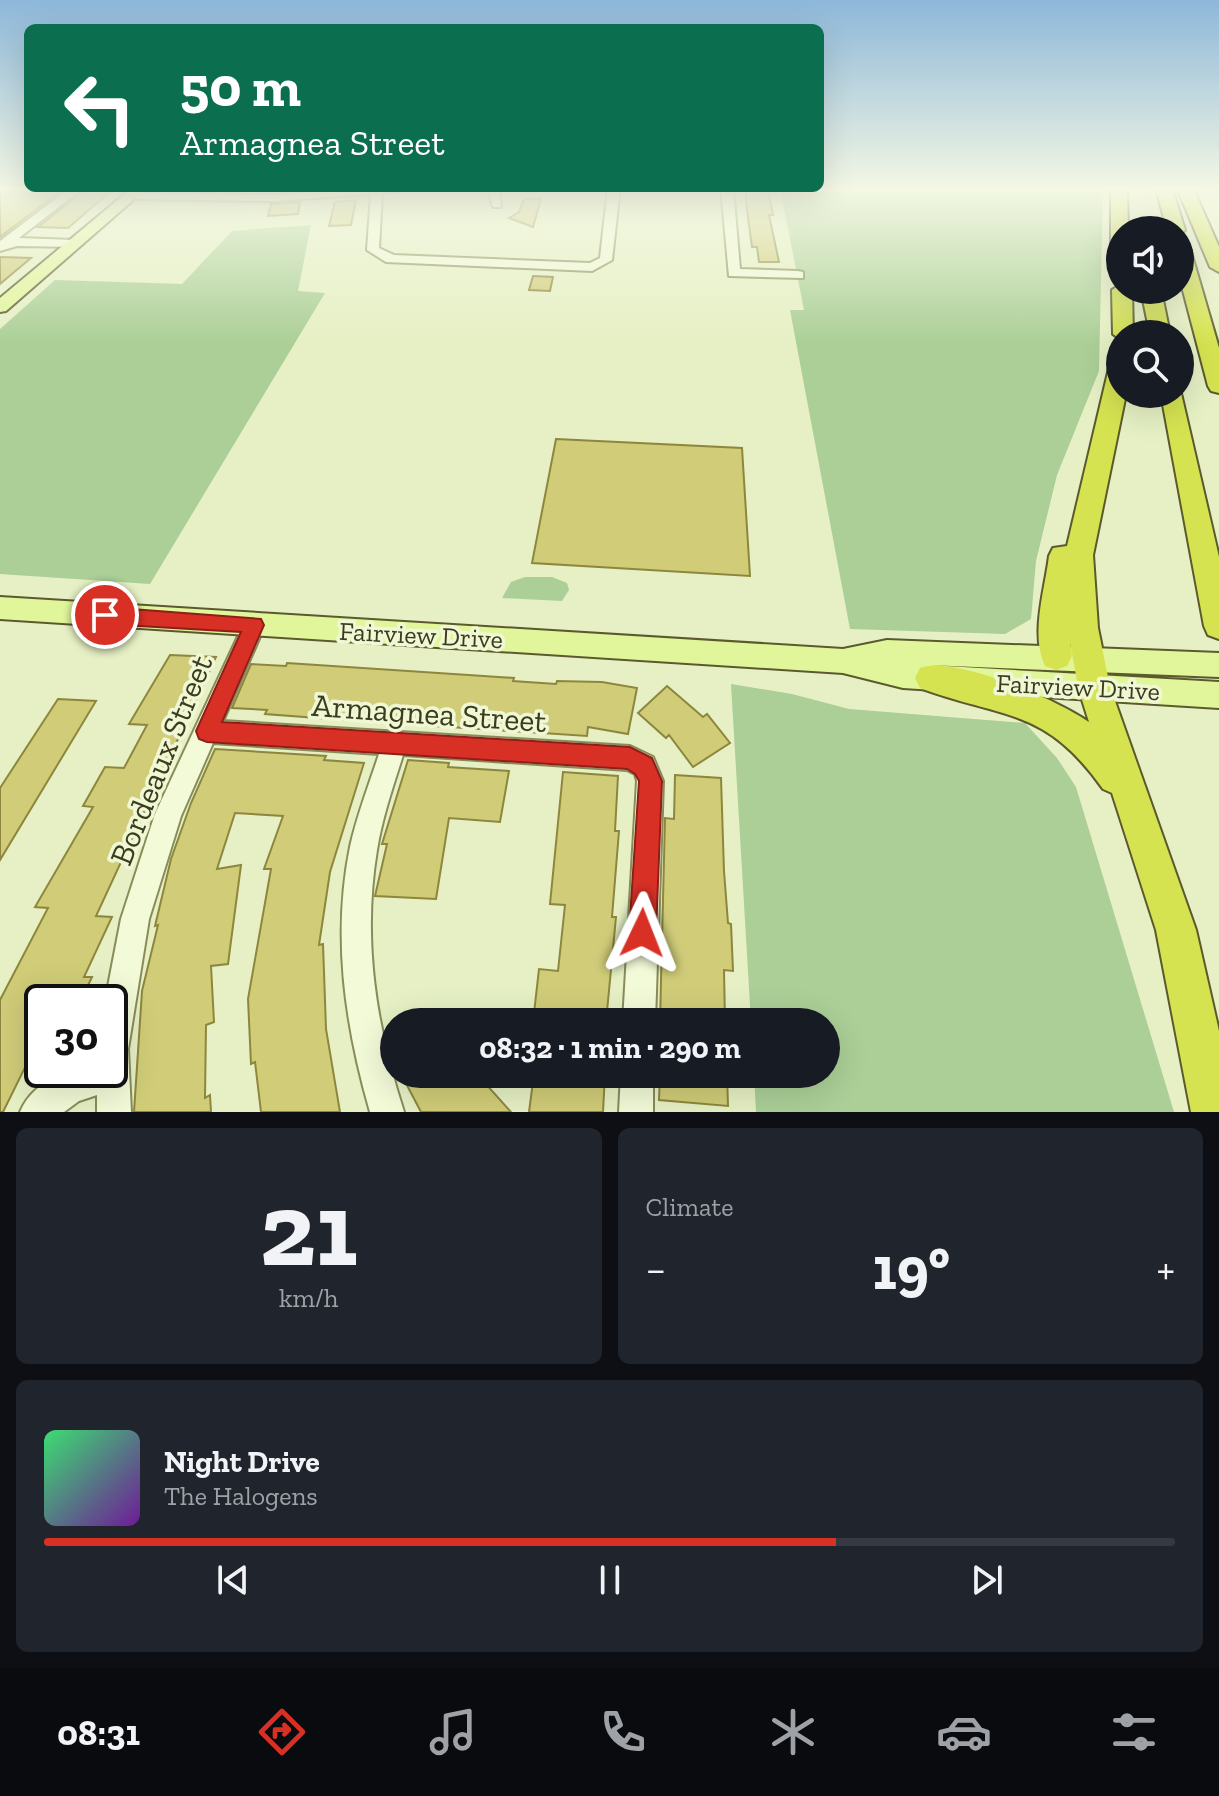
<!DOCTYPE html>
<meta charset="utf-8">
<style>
body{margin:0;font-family:"Zilla Slab",serif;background:#20242c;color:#f1f3f6;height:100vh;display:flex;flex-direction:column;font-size:30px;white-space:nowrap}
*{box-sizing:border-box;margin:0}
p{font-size:26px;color:#9ea1a6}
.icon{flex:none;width:44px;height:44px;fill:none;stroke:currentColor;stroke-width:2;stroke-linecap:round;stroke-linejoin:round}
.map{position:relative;height:1112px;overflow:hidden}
.panel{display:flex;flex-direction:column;gap:16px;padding:16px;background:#0d0f14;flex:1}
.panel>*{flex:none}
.hud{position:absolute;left:24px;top:24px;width:800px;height:168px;border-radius:12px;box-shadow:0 8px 32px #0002;background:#0b6e4f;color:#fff;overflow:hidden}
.fabs{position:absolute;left:1106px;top:216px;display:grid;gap:16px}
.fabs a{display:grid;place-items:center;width:88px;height:88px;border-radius:50%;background:#171b24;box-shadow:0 8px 32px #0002;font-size:40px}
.speed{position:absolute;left:24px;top:984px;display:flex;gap:16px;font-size:40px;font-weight:700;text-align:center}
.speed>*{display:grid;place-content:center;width:104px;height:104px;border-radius:50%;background:#171b24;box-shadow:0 8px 32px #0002;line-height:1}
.speed .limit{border:4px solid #111;border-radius:12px;background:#fff;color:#111}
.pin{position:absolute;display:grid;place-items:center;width:68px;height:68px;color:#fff;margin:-34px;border:4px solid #fff;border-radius:50%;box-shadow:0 2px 8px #0007}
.me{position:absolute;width:88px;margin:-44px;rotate:2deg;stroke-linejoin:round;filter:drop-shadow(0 0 6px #0008)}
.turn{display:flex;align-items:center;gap:28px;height:168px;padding:0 24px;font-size:36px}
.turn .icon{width:104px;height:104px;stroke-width:2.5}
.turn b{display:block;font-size:56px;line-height:68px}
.big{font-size:60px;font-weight:800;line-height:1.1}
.panel .tile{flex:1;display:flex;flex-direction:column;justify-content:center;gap:12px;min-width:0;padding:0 28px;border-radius:12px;background:#20242c}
.panel .dial{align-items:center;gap:0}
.dial b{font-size:104px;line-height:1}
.song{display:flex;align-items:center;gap:24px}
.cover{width:96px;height:96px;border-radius:12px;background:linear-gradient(135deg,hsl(140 70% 55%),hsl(280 70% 35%))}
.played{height:8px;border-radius:4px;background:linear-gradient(90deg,#d93025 70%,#363941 70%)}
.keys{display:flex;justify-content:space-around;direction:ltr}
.heat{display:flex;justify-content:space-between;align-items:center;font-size:44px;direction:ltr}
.panel .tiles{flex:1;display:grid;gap:16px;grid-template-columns:1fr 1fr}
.tile:last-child{grid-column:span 2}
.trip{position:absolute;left:380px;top:1008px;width:460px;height:80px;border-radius:40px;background:#171b24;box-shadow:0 8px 32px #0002;font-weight:800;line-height:80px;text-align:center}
.dock{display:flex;height:128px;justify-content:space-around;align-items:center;background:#090b0e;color:#9ea1a6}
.dock .icon{width:56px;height:56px}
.dock .on{color:#d93025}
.dock b{font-size:36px;color:#f1f3f6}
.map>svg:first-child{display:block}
</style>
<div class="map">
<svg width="1219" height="1112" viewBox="0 0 1219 1112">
<rect width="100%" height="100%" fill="#e6f0c4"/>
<g fill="#abcf97">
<polygon points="780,188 1103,188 1099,371 1057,475 1036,561 1031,619 1005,634 850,629 790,310 804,310"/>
<polygon points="311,225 298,291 325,293 150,584 0,574 0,329 55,280 182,284 232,231"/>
<polygon points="525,577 552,577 567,583 569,590 562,601 502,598 511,582"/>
<polygon points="731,684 792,694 849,709 1025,723 1057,758 1076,787 1174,1112 756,1112 754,1074 826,1074 826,1022 751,1022"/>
</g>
<g fill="#d0cc78" stroke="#8d873e" stroke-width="2">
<polygon points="16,188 65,188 0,237 0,190 16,191"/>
<polygon points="86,189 113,189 68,228 38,227"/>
<polygon points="751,189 769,193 773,215 769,215 779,262 759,262 757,247 752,247 746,203 746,192 751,192"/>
<polygon points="524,199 541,199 533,227 509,218 519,212"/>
<polygon points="356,200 351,225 329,226 335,202"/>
<polygon points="300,202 298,214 268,216 271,204"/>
<polygon points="0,257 31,258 0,284"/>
<polygon points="533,276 553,277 550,291 529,290"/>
<polygon points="556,439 742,448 750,576 532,563"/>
<polygon points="170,655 216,657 96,916 112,917 84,977 92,977 80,1002 42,1002 42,1033 3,1112 0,1112 0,1000 48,908 35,907 93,807 83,806 105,767 124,768 147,725 129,724"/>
<polygon points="287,663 514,678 513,681 556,684 557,681 602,682 637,688 628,734 588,727 587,736 344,720 265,714 267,710 232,708 251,664 286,666"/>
<polygon points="667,686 703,717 707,714 730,743 693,767 669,735 666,738 638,713"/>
<polygon points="58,699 96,701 0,860 0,788"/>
<polygon points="215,749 326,756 324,760 364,763 330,872 319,945 323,944 326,1029 340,1112 261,1112 255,1062 251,1064 248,999 271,869 264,869 283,816 235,813 217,869 241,865 228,964 211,966 214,1022 206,1025 205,1098 210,1095 211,1112 134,1112 142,991 158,925 155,926 171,859 191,803"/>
<polygon points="408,760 449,763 448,767 509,771 500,822 449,818 436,899 375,896 387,844 382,844"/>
<polygon points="563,772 618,776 615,831 619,831 612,917 616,917 606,1022 533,1022 539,969 558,971 565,905 550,904"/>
<polygon points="675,775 721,778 724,871 728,923 731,924 733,971 724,970 725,1022 660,1022 665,818 674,819"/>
<polygon points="401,1074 477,1074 511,1112 421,1112"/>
<polygon points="534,1074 605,1074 603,1112 529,1112"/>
<polygon points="660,1074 727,1074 728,1106 659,1100"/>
</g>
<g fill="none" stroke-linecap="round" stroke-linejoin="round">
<defs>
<g id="minor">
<polygon points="70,188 83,188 19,238 74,240 78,241 78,247 17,246 0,251 0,241"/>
<polygon points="364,188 415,188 382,193 379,248 394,255 590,263 600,258 608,188 620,188 612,260 592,271 386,262 367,250 371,194 276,201 131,199 125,196 131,193 276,195"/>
<polygon points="487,188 499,188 501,207 493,207"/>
<polygon points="721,188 733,188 740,269 798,271 803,272 803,278 729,276"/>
<path d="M254 616 262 619 265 625 223 721 630 746 653 757 663 781 655 1022H623L637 781 635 774 627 770 403 755C393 787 382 818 377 850 362 940 376 1026 404 1112H370C345 1025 332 937 350 847 357 815 369 785 379 754L213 743 181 816 149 919 128 1049 131 1112H97V1095L79 1101 64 1112H20C36 1075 75 1070 110 1070V1002H105L121 919 155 814 246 619Z"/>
<polygon points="621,1074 653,1074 653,1112 619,1112"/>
</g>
<g id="major">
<polygon points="132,188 147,188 6,311 0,312 0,298"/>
<polygon points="0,597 843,649 887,640 1219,653 1219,677 928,665 1219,682 1219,708 903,688 843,673 0,619"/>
</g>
<g id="highway">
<polygon points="1111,188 1127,188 1128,230 1120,230 1120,253 1111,248"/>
<polygon points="1156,188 1172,188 1185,230 1182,234 1180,230 1167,230"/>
<polygon points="1177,188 1193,188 1219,247 1219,272 1210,267"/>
<polygon points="1180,240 1189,245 1219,348 1219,393 1211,391 1208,386 1180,279"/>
<polygon points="1120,285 1120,290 1132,290 1133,334 1120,334 1120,339 1113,334 1112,290"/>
<polygon points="1141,290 1161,290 1170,334 1150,334"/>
<path d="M1120 361V394H1126L1093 555 1098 628 1110 687 1196 930 1219 1031V1112H1191L1156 930 1112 793 1103 789C1045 707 1004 719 920 688L915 678 920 668C955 655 1058 700 1089 722L1078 687 1070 642 1072 656 1067 666 1056 670 1045 666C1030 634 1045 589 1049 556L1053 548 1067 546 1109 368Z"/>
<polygon points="1180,389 1219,557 1219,639 1208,635 1204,626 1161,394 1180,394"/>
</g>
</defs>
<use href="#minor" stroke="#898c59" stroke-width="4"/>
<use href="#major" stroke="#5a5a2e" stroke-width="4"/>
<use href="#highway" stroke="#5a5a2e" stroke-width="4"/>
<use href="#minor" fill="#f2fad8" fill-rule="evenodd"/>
<use href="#major" fill="#e1f59b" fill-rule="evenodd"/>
<use href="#highway" fill="#d5e351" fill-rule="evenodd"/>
</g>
<linearGradient id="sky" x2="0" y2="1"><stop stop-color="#8db7d9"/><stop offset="0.55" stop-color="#f4f8e4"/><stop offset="1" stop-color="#f4f8e4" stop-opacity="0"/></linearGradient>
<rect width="1219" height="344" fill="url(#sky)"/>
<polygon fill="#d93025" stroke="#8d1f18" stroke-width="2" points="105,607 261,619 264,625 222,722 630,747 652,758 662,781 656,933 652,942 642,946 633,942 629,933 639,781 635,774 627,769 207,742 199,739 196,731 241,632 105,624 99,621 96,615 99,610"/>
<g text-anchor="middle" stroke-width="7" stroke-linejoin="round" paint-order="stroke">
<g font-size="26" fill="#3b3c1e" stroke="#eff7d4">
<text transform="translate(421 635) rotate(3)" y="9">Fairview Drive</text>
<text transform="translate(1078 687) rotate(3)" y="9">Fairview Drive</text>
</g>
<g font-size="32" fill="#3b3c1e" stroke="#eff7d4">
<text transform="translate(429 713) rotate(4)" y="11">Armagnea Street</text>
<text transform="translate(161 760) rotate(-68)" y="11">Bordeaux Street</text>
</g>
</g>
</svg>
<div class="fabs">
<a><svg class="icon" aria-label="sound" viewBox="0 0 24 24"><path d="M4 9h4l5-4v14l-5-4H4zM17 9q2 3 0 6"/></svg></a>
<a><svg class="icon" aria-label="search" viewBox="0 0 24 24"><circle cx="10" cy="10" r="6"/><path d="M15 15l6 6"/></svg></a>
</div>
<div class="speed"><div class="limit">30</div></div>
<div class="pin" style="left:105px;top:615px;background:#d93025"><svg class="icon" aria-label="arrive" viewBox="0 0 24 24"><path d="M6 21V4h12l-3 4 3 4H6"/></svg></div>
<svg class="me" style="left:642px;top:933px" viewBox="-20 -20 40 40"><path d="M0-17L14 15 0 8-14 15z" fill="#d93025" stroke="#fff" stroke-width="4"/></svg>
<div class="trip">08:32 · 1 min · 290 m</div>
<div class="hud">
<div class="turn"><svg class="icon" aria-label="left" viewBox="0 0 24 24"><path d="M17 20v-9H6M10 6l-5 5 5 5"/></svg><div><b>50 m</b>Armagnea Street</div></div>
</div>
</div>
<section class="panel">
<div class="tiles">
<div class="tile dial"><b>21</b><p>km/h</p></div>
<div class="tile"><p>Climate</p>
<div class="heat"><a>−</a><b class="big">19°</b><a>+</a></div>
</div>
<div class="tile">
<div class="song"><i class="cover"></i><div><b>Night Drive</b><p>The Halogens</p></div></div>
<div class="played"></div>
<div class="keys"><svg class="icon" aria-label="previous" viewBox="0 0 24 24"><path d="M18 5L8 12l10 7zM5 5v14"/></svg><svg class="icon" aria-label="pause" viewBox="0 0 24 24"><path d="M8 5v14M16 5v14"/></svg><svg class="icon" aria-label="next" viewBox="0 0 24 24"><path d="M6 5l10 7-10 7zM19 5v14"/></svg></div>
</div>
</div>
</section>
<nav class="dock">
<b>08:31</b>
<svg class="icon on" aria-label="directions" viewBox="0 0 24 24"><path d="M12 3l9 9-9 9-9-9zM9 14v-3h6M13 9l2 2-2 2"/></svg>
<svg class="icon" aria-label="music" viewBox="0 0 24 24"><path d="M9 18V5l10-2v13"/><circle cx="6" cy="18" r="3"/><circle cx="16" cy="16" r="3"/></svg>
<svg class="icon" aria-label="phone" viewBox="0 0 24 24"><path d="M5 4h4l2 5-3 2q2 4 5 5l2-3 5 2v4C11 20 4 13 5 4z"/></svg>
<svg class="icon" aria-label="climate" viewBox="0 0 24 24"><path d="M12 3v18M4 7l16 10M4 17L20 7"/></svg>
<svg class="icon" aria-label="car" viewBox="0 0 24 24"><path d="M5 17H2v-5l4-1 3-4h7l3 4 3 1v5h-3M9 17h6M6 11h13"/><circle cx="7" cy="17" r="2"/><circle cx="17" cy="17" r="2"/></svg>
<svg class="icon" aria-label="filters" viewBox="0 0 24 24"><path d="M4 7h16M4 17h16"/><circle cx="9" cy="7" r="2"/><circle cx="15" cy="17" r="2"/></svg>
</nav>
